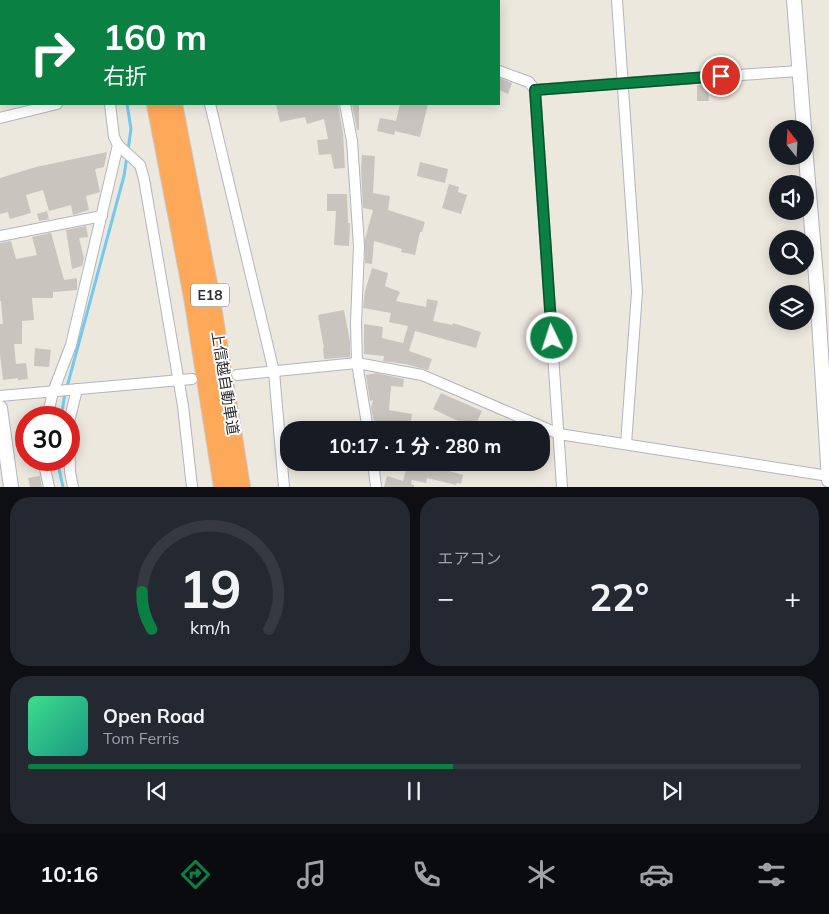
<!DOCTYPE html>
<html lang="ja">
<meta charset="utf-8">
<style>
body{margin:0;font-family:Mulish,"Noto Sans JP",sans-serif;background:#242831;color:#f1f3f6;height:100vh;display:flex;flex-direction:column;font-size:19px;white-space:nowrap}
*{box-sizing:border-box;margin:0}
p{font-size:16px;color:#9ea1a6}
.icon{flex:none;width:28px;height:28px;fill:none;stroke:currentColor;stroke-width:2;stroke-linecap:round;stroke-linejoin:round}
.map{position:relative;height:487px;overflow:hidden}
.drawer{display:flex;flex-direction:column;gap:10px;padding:10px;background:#0d0f14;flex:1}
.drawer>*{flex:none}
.top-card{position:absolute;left:0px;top:0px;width:500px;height:105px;box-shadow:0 2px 12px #0003;background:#0b8043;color:#fff;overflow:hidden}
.needle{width:32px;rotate:342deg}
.fabs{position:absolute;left:769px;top:120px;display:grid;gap:10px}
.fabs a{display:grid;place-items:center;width:45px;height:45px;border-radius:50%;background:#171b24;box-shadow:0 2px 12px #0003;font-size:25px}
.speed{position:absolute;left:15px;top:406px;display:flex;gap:10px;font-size:25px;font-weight:700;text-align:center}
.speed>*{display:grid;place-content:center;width:65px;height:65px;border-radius:50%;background:#171b24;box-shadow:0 2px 12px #0003;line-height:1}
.speed .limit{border:8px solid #d22;background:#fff;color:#111}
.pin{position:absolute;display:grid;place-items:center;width:42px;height:42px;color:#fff;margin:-21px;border:2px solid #fff;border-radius:50%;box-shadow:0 1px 5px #0007}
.me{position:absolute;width:55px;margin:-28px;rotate:356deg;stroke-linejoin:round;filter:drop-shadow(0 0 4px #0008)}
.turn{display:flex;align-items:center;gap:18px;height:105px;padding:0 20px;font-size:22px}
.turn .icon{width:65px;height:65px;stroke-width:2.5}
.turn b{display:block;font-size:35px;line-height:42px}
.big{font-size:38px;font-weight:700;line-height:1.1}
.drawer .tile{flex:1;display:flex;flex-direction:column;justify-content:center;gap:8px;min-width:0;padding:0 18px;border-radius:20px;background:#242831}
.drawer .dial{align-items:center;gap:0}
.dial svg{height:130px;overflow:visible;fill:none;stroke:#363941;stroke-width:7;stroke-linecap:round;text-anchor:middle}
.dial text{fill:#f1f3f6;stroke:none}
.song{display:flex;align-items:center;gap:15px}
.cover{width:60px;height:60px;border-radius:8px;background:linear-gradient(135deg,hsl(150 70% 55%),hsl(170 70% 35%))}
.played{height:5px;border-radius:2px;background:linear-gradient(90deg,#0b8043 55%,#363941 55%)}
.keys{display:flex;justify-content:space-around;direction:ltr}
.heat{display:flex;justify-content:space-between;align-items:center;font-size:28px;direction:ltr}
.drawer .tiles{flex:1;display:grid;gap:10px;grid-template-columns:1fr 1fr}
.tile:last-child{grid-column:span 2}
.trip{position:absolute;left:280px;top:421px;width:270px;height:50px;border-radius:20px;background:#171b24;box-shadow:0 2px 12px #0003;font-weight:700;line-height:50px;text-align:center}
.menu{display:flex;height:80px;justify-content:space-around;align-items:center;background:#090b0e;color:#9ea1a6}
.menu .icon{width:35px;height:35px}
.menu .active{color:#0b8043}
.menu b{font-size:22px;color:#f1f3f6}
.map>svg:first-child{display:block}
</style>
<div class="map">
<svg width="829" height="487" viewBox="0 0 829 487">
<rect width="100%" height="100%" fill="#ede8de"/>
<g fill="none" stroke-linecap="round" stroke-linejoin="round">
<g stroke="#72c8ee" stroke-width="3">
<polyline points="103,0 103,1"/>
<polyline points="127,104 131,129 128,150"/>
<polyline points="67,387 124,176 127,156"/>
<polyline points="61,418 65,393"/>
<polyline points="59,460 59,469 63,487"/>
</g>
</g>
<g fill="#c9c4be">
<polygon points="499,78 512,83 508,94 499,90"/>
<polygon points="708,84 709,101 697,101 697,85"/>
<polygon points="276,104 338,104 343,133 345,168 334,169 331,154 319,155 317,140 328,139 324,119 307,124 305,117 280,122"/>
<polygon points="352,104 359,104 359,130 357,130"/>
<polygon points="400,104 428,104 420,137 395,131 394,135 377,131 380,118 396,121"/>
<polygon points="107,152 104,167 95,169 100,192 86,196 89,210 73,215 71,205 49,211 43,190 26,195 31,213 10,219 8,212 0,214 0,178 36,167"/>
<polygon points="362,155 375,156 373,193 390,196 388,210 425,222 422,232 420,232 415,255 401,252 402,249 374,241 372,264 365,263 365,239 373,210 363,208 361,168"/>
<polygon points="420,162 448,169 445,183 417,176"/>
<polygon points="449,184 459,187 458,192 467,195 461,214 442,208"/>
<polygon points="327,194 347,194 348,223 350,223 349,246 334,245 336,211 327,211"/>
<polygon points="47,211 49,219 39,221 37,214"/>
<polygon points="86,226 88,237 79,238 84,258 82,266 72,269 66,230"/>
<polygon points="51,233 64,280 77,278 77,290 53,292 53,298 32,298 34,320 22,321 22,344 14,344 16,364 26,363 28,379 18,380 18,378 3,380 0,354 0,324 3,324 1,301 0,301 0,243 11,241 16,259 37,255 32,237"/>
<polygon points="372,268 388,273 385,286 400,292 396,301 426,307 427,299 438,301 433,321 452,325 453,323 481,332 476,348 415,331 409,351 432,359 428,370 405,364 383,361 384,356 364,354 364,324 383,327 382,338 403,343 408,326 389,322 391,313 363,308 365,291"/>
<polygon points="344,310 350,342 350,357 324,359 323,348 324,348 318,315"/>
<polygon points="35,348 51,350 49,367 34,366"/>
<polygon points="376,373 404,379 403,387 391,386 389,410 412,414 410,427 374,422 371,408 373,400 370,401 366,375"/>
<polygon points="441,393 482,411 473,430 464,430 466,425 433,409"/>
<polygon points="408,462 426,462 450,468 449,471 463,475 461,484 457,483 456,485 427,478 426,483 412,480 411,484 414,485 414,487 384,487 387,476 403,481"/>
<polygon points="40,476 42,487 30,487 28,478"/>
</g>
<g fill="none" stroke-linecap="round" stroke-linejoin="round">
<defs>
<g id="street">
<polyline points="90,0 90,1"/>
<polyline points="185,0 186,1"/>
<polyline points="308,0 308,1"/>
<polyline points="617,0 637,292 626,444"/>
<polyline points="3,1 8,0"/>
<polyline points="362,1 362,0"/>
<polyline points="499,71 529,82 535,90 562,487"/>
<polyline points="535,90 623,83 799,71"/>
<polyline points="110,104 114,137 118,145 140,165 144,179 183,406 192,487"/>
<polyline points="210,104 274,372 284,487"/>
<polyline points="345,104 352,141 359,246 356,323 357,363 368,430"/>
<polyline points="0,118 57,104"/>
<polyline points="0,236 102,216"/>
<polyline points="237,375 357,363 422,375 559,434 829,476"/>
<polyline points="0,396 192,379"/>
<polyline points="47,418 53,392 71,345 118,145"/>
<polyline points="45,460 45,469 49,487"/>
<polyline points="373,462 376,487"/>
<polyline points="73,487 70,472 69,422 77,389"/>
</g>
<g id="secondary">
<polyline points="794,0 804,129"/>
<polyline points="805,146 817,289 829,480"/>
<polyline points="0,408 11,487"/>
</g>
<g id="highway">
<polyline points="135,0 135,1"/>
<polyline points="152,0 152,1"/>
<polyline points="156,104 193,297 223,487"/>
<polyline points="173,104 210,294 241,487"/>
</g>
</defs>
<use href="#street" stroke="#b2b4bf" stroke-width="12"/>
<use href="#secondary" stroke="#b2b4bf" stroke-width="16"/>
<use href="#highway" stroke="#c8c8c8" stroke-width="20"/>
<use href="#street" stroke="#fff" stroke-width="10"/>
<use href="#secondary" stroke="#fff" stroke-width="14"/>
<use href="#highway" stroke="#fea859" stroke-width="18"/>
</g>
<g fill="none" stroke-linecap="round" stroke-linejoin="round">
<defs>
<polyline id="route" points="552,338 535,90 721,76"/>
</defs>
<use href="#route" stroke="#07532c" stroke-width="12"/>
<use href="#route" stroke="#0b8043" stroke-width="9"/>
</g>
<g text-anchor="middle" stroke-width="4" stroke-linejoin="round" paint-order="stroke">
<rect fill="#fff" stroke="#6b6b6b" stroke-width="1" x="191" y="283.5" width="38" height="23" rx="4"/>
<g font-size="14" font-weight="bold" fill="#2c2c2c">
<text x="210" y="300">E18</text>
</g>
<g font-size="15" fill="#2c2c2c" stroke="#fff">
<text transform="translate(225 383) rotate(81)" y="5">上信越自動車道</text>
</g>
</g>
</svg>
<div class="fabs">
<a><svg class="needle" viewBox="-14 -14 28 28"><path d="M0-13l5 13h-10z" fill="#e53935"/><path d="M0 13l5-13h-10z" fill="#9ea1a6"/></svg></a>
<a><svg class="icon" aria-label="sound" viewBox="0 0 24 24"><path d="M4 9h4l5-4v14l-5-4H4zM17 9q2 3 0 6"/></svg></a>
<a><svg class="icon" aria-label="search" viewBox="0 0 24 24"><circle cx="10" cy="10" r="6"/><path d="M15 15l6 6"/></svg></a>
<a><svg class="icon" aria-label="layers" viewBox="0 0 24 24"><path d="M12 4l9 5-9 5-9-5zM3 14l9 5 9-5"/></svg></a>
</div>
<div class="speed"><div class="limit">30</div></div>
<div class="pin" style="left:721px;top:76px;background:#d93025"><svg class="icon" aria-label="arrive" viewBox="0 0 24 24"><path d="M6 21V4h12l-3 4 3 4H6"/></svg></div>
<svg class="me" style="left:552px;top:338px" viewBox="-20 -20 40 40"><circle r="17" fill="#0b8043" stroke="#fff" stroke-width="3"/><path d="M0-11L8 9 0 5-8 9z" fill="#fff"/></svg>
<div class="trip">10:17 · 1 分 · 280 m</div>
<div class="top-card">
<div class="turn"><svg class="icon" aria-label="right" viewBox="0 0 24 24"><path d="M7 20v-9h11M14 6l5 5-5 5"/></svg><div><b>160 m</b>右折</div></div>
</div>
</div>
<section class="drawer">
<div class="tiles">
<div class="tile dial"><svg viewBox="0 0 100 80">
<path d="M14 69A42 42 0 1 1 86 69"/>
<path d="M14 69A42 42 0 0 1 8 46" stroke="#0b8043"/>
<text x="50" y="56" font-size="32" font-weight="700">19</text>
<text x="50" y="72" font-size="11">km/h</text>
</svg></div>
<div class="tile"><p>エアコン</p>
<div class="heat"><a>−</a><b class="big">22°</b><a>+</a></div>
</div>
<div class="tile">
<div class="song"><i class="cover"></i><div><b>Open Road</b><p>Tom Ferris</p></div></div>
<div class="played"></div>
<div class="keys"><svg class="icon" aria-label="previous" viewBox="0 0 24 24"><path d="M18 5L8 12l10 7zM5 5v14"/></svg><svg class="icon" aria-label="pause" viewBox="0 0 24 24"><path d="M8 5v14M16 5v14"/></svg><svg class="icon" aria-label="next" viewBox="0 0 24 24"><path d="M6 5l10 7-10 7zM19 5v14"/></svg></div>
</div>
</div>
</section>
<nav class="menu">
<b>10:16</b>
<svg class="icon active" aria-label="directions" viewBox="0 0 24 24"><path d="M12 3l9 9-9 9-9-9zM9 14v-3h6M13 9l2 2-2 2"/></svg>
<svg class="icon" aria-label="music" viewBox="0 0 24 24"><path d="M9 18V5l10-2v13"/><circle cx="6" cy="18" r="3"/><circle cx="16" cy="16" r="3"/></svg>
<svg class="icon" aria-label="phone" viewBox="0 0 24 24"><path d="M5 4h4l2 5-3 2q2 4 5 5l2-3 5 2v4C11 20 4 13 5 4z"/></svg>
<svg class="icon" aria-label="climate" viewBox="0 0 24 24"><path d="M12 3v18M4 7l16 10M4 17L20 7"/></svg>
<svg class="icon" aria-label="car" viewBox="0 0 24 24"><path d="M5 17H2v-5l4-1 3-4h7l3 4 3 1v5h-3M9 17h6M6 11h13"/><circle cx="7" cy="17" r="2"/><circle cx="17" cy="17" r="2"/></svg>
<svg class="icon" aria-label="filters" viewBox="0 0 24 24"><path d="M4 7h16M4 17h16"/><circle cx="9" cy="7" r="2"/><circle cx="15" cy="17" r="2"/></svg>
</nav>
